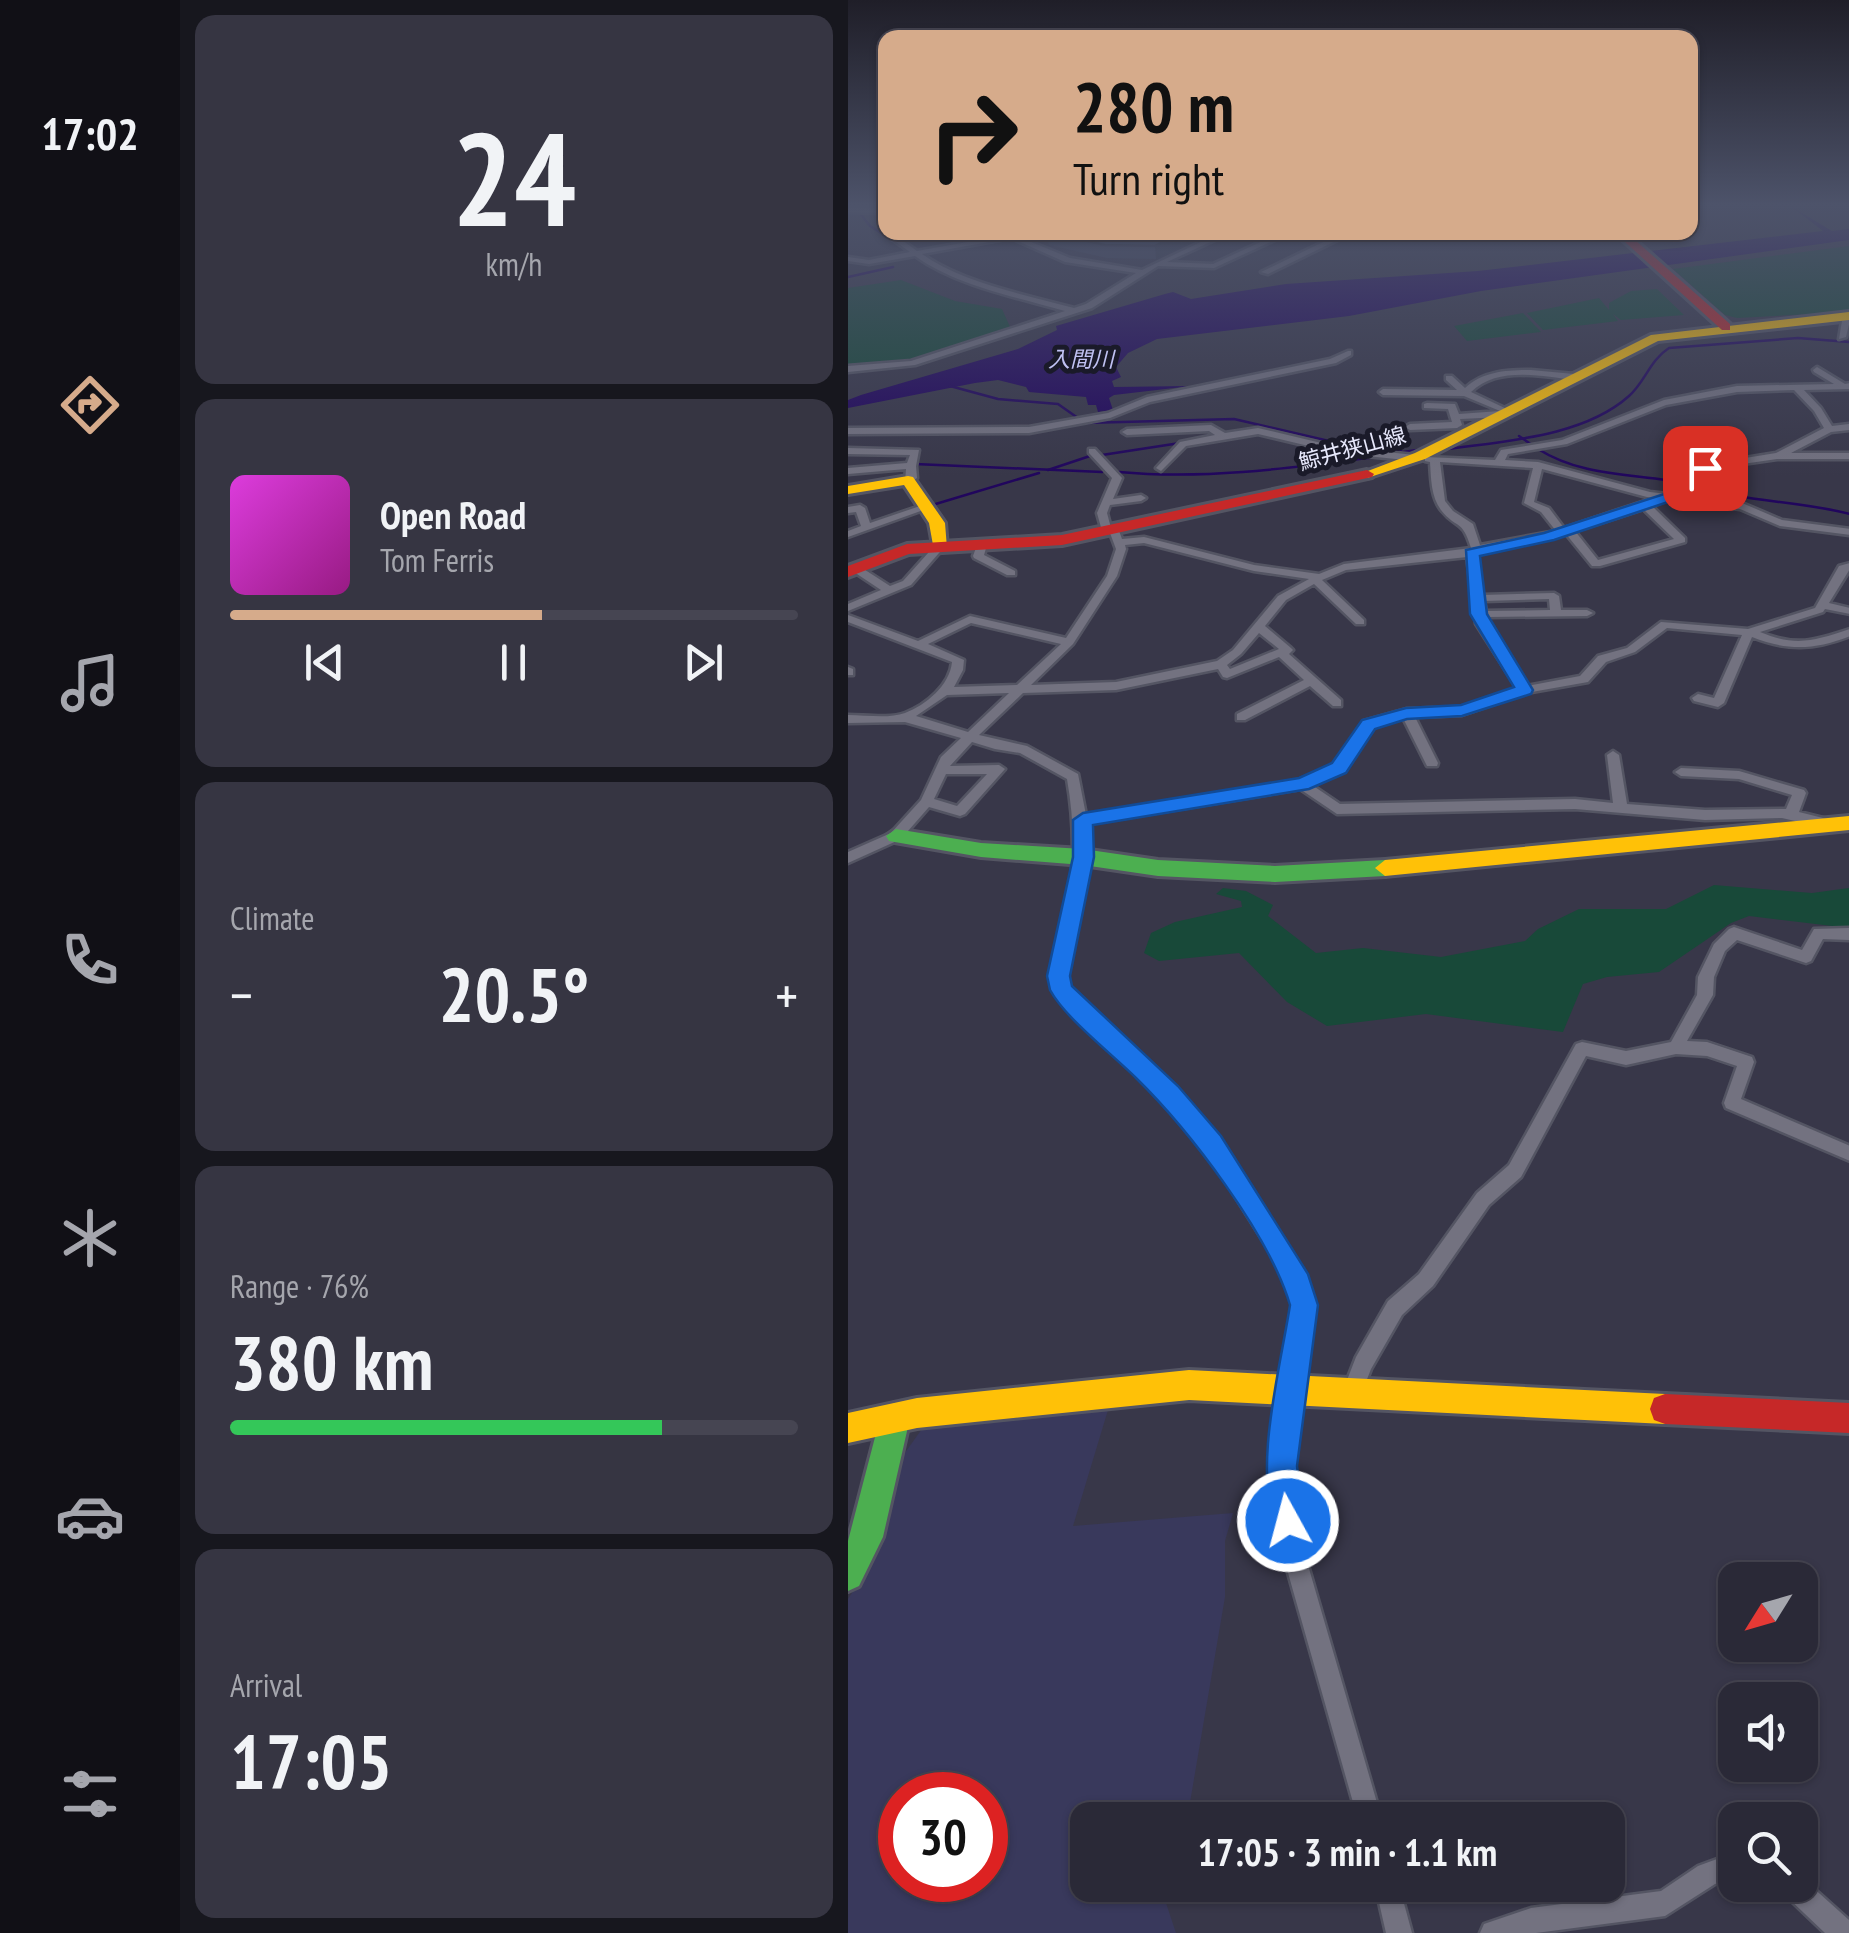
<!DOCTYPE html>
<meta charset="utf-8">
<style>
body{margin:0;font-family:"PT Sans Narrow","Noto Sans JP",sans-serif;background:#363542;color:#f1f3f6;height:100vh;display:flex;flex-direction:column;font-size:38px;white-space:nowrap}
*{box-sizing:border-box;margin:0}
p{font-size:32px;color:#a5a6ad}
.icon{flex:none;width:55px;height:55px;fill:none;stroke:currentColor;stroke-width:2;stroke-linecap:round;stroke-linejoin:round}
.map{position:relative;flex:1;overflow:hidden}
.side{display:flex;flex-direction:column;gap:15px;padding:15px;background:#17171e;width:668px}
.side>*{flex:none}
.guide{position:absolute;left:30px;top:30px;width:820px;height:210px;border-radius:20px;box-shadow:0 2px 8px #0004,0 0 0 2px #464552;background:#d6ab8b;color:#111;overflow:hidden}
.needle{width:65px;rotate:233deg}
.buttons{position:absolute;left:870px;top:1562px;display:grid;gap:20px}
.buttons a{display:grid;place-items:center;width:100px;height:100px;border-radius:20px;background:#2a2937;box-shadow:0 2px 8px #0004,0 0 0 2px #464552;font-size:50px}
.speed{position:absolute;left:30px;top:1772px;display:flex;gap:20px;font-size:50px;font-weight:700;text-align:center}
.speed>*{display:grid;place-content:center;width:130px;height:130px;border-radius:50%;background:#2a2937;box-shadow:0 2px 8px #0004,0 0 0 2px #464552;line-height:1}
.speed .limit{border:15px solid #d22;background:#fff;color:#111}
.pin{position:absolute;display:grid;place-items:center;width:85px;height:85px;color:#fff;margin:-42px;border-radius:20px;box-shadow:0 5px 15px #0006}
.me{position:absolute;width:110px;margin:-55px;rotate:353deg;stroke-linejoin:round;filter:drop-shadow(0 0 8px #0008)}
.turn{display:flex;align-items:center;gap:35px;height:210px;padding:0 30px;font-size:45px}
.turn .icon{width:130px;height:130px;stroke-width:2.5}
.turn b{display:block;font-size:70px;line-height:85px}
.big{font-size:75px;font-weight:700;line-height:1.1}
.side .widget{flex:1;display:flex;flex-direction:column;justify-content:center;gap:15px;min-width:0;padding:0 35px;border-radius:20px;background:#363542}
.side .dial{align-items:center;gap:0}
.dial b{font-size:130px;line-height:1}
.song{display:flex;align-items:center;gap:30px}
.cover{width:120px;height:120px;border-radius:15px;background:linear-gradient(135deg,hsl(300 70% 55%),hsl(310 70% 35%))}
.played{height:10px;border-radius:5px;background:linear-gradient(90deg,#d6ab8b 55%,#464552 55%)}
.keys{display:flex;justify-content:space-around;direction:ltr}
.heat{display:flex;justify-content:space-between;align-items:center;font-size:55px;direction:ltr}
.charge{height:15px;border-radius:8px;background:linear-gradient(90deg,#34c759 76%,#464552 0)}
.trip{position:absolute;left:222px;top:1802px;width:555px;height:100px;border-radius:20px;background:#2a2937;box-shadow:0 2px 8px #0004,0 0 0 2px #464552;font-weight:700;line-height:100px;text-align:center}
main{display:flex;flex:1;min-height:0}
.menu{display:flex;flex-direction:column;width:180px;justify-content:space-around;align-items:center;background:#111016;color:#a5a6ad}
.menu .icon{width:70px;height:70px}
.menu .active{color:#d6ab8b}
.menu b{font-size:45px;color:#f1f3f6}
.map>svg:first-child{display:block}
</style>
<main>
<nav class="menu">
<b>17:02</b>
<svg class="icon active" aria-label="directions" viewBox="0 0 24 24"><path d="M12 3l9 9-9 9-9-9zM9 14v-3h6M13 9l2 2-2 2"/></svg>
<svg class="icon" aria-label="music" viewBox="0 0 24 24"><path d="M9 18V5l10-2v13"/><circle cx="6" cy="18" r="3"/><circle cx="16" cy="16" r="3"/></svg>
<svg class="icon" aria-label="phone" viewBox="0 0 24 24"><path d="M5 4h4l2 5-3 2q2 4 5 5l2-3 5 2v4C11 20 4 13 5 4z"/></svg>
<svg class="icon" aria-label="climate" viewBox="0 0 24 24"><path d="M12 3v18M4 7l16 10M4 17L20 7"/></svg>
<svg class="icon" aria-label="car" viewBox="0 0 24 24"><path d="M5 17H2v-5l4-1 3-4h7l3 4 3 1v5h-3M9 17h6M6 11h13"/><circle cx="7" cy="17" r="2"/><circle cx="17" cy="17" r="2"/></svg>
<svg class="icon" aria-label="filters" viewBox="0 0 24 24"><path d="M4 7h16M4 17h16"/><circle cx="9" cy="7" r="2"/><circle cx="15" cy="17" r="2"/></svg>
</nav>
<section class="side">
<div class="widget dial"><b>24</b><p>km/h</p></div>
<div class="widget">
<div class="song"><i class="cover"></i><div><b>Open Road</b><p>Tom Ferris</p></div></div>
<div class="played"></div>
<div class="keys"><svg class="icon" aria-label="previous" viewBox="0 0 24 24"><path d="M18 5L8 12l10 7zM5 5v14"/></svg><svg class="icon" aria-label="pause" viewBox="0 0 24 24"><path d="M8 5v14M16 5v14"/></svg><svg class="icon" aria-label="next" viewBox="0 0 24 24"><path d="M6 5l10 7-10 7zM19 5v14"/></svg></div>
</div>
<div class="widget"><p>Climate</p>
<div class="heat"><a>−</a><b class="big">20.5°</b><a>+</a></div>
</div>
<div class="widget"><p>Range · 76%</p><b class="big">380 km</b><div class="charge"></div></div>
<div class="widget"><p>Arrival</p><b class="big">17:05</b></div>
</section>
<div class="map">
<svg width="1002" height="1933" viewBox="0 0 1002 1933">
<rect width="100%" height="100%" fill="#383749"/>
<path fill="#39395c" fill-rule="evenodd" d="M260 1410 225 1526 385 1513 377 1541V1597L339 1820H240V1885H320L316 1897 328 1933H0V1599L20 1568 46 1494 51 1461 79 1422ZM52 1795H138V1880H52Z"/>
<g fill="#184939">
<polygon points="1001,246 1001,312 889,318 877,315 825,269"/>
<polygon points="53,280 107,301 154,309 163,329 56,361 0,364 0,288"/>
<polygon points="809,289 836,315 773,320 765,314 770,321 695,330 679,313 751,298 761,310 761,303 783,291"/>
<polygon points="675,313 693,332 619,341 606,326"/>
<polygon points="866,885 964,893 1001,888 1001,928 901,916 883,923 811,972 759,977 735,984 715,1032 578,1014 479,1026 439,1002 391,953 311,961 296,953 303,933 327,922 394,907 393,901 368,894 375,888 398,891 425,905 420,916 468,953 515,948 593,957 677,941 690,929 731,909 818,909"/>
</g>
<polygon fill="#21065d" points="944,207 984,231 1001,229 1001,240 633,291 501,316 309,339 280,353 268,367 273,377 264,381 266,387 343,386 266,395 261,398 265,410 250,412 248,405 240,405 238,397 181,392 178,387 150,380 127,383 0,408 0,400 13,395 170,349 209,330 208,326 317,294 325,292 343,299 438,284 630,271 975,231"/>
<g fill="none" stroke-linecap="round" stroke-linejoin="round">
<g stroke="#21065d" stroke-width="2.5">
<polyline points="10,211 22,226 44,240"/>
<polyline points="64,256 101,275"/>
<polyline points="0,277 45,267"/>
<polyline points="123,284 152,293"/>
<polyline points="102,386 150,399 210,404 237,423 386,419 481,441 553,451"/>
<polyline points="372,433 400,430"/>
<polyline points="671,436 687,447"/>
<polyline points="341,440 371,433"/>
<path d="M690 449C736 478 789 473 841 484"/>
<path d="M593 450C653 441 734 438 781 396 797 382 802 360 821 348L950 338 1002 342"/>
<polyline points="541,454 576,449"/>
<polyline points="254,455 332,443"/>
<polyline points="67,464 254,472"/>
<polyline points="200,470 242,456"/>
<path d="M271 472C357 480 443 468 528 457"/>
<path d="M851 488C901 502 952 501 1002 514"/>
<polyline points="81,506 191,473"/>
</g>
<defs>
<g id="street">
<polygon points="0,208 38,209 38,213 0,212"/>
<path d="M54 232H67L51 238 69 251 175 232 171 237 222 258 294 270 374 232H384L319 262 365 264 434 232H444L366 268 310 266 244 308 67 365 0 372V366L63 361 217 311C168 297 109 286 67 256L21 264 0 261V257L21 260 62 252 41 237ZM163 238 217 262 288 273 238 304 226 308C178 295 115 283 74 254Z"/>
<polygon points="496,232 506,232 420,274 413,272"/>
<polygon points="557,232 566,232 559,236"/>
<polygon points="998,319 1002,320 998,337 991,339 994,321"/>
<polygon points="500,351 503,351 503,355 488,363 302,402 262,418 181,433 0,434 0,428 181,427 260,413 299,397 482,359"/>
<path d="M969 367 997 384 1002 383V389L956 390 973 408 984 426 1002 424V430L983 432 943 453H1002V459H929L860 469 855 472 847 491 833 496 894 503 934 520 1002 529V535L932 526 892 509 820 500 804 506 837 538V542L752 566H744L718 534 629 554 635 595 706 593 711 596 713 610H739L745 613 739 616 639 617 640 624 679 686 732 676 750 656 779 648 813 622 900 629 967 608 991 566 1002 563V569L981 603 1002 608V614L977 609 975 612 912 632C948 647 966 641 1002 629V636C967 650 939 651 904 637L876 703 870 707 846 701 844 698 850 694 866 698 894 635 819 628 787 652 758 662 740 682 678 693 614 715 567 717 590 763 589 766H579L555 718 524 727 496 771 464 785 492 804 727 799 765 803 759 755 765 751 771 755 779 804 857 810 938 809 944 795 891 779 833 776 827 772 833 768 891 771 956 790 958 793 951 812 991 822 993 825 991 828 986 830 934 818 857 820 727 809 489 814 452 789 239 824 238 878 219 976 221 987 327 1089 370 1140 455 1273 465 1305 444 1467 455 1548 534 1820H510L433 1548 424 1467 447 1305 438 1277 358 1150 315 1099 206 990C200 961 216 927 221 897 227 857 226 819 219 779L172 753 147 749 124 742 102 766 151 765 157 769 117 814 112 816 81 807 53 839 0 863V852L43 833 73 800 93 757 113 738 57 722 0 723V715C17 715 41 719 57 713 78 705 102 685 104 662L0 622V615L70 641 122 616 218 638 259 576 268 549 262 533 254 531 249 513 264 478 241 453V449H247L274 478 265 499 293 495 298 498 293 501 262 505 259 513 263 528H270L274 539 296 537 406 565 471 574 496 564 623 548C614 518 609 530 593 510 583 497 583 478 582 462L577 461V457L647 460 653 450 714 440 816 400 889 386 986 384 966 372 965 370ZM946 390 966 411 976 428 928 453 854 465 846 471 840 487 819 494 802 492 690 462 657 460 660 454 719 444 818 405 889 392ZM592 462 685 468 676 503 693 512 708 531 632 545 625 524 605 511 597 501ZM694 469 799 497 806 498 716 528 701 508 686 502ZM795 509 826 539 750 560 727 531ZM296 543 406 571 461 579 430 596 385 650 369 661 268 682 183 685 225 644 269 576 278 549 277 545ZM619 557 628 624 669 688 613 707 559 709 516 721 486 765 451 780 238 815 230 774 179 746 131 735 175 693 268 690 370 669 375 677 379 678 431 657 456 680 389 714V720H397L462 686 485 706H493V700L441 654 445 650 443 648 417 626 438 600 466 584 508 624H516V620L474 580 498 570ZM701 599 702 610 638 611 636 601ZM123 623 213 644 169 685 106 687 115 670 116 660 80 644ZM411 633 431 649 382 669 379 665 393 654ZM161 693 120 732 68 716 99 695ZM98 774H139L109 806 86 799Z"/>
<path d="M683 370 726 374 730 377 726 380C693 376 649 366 623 392L663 411 654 417 612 419 614 425 609 428 562 430 557 427 562 424 604 422 600 409 576 408V404L579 403 607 404 611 414 652 411 616 396 535 395 531 392 535 389 609 390 598 380V376H604L617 388C635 371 660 370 683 370Z"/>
<polygon points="363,425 377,433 410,428 490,447 567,455 572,458 567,461 490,453 410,434 338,446 313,471 308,468 332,442 367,435 361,431 279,435 274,432 279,429"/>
<polygon points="0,448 71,450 68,466 69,478 63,482 57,482 58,469 0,474 0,468 59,463 62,455 0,454"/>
<polygon points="12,505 17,508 22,523 72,506 81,508 0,537 0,531 13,526 8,512 0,513 0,507"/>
<polygon points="93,542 98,545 63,585 0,611 0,604 33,590 3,570 3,566 11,566 42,586 55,581 89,543"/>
<polygon points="134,542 139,545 136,555 167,571 167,575 159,575 126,558 125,556 129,545"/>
<polygon points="0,667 5,669 5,675 0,675"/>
<polygon points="886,927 954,950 966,929 1002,928 1002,940 975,939 963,961 958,963 889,940 877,951 866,977 865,995 839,1041 859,1042 904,1057 906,1062 893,1099 1002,1146 1002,1161 878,1108 876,1103 889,1066 859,1056 828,1054 778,1065 738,1056 673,1177 641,1205 585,1286 554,1315 523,1369 511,1400 504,1403 497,1400 494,1393 508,1357 540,1301 571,1274 629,1193 661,1165 728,1044 734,1042 778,1051 823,1042 849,995 850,977 866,944 881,929"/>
<polygon points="888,1852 888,1877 867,1884 817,1916 688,1933 632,1933 636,1924 683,1908 813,1891 850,1866"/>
<polygon points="952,1876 1002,1921 1002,1933 977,1933 936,1894 933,1885 952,1885"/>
<polygon points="527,1885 551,1885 564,1933 538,1933"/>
</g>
<g id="fast">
<polygon points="48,829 133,843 235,849 310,860 427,866 537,860 547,868 537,876 427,882 310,876 235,865 133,857 41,841 38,836"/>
<polygon points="47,1403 58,1407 62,1418 35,1537 11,1586 0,1591 0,1541 32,1418 36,1407"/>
</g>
<g id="slow">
<polygon points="1002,312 1002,320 810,341 577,459 519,478 512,474 567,453 803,335"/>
<polygon points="60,476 65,477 97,523 99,548 85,545 81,523 56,485 0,494 0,486"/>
<polygon points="1002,816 1002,830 537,876 527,868 537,860"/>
<polygon points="341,1370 817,1394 828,1398 832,1409 828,1420 817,1424 341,1400 69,1428 0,1443 0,1413 69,1398"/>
</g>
<g id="jam">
<polygon points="766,232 778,232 882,324 882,330 874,330"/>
<polygon points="519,470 526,474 524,477 214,545 61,554 0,577 0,566 59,544 214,535"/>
<polygon points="817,1394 1002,1403 1002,1433 817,1424 806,1420 802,1409 806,1398"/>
</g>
</defs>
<use href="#street" stroke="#545563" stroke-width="5"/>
<use href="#fast" stroke="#545563" stroke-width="6"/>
<use href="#slow" stroke="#545563" stroke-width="6"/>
<use href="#jam" stroke="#545563" stroke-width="6"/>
<use href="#street" fill="#737280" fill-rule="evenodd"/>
<use href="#fast" fill="#4caf50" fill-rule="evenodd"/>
<use href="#slow" fill="#ffc107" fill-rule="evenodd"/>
<use href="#jam" fill="#c62828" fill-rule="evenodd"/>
</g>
<polygon fill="#3e4358" points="198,232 358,232 358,236 308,259 259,258 201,245"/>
<polygon fill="#323747" points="336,232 358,232 358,236 308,259 307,246"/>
<polygon fill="#484e66" stroke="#323747" stroke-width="2.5" points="199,232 336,232 307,246 257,245"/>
<linearGradient id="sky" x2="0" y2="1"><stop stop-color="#1f1e28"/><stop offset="0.43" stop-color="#4d536a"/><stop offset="1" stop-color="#4d536a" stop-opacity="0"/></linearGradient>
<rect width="1002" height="476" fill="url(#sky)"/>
<path fill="#1a73e8" stroke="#114b97" stroke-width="2.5" d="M857 463 865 468 857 473 850 492 706 540 632 556 639 614 685 690 683 694 614 716 559 719 527 729 498 773 461 789 245 825 246 857 222 976 224 986 330 1086 373 1136 460 1274 470 1305 449 1466 456 1521 452 1532 440 1537 429 1532C404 1470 432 1370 442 1305 421 1234 341 1130 288 1078 264 1054 218 1019 202 990L199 976 225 857V820L235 813 451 778 484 763 514 720 558 708 613 705 666 687 622 614 618 550 696 533 838 487 846 468Z"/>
<g text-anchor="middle" stroke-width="10" stroke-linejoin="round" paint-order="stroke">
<g font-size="22" font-style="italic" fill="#c0c2f3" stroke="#1a1a29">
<text x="233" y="367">入間川</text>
</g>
<g font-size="22" fill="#e7e8fc" stroke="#1a1a29">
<text transform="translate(504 448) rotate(-15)" y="8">鯨井狭山線</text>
</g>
</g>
</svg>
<div class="buttons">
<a><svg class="needle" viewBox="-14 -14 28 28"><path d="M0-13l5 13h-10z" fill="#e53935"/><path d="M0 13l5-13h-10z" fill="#a5a6ad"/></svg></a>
<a><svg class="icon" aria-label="sound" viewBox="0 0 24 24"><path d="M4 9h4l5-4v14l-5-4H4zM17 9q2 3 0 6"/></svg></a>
<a><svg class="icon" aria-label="search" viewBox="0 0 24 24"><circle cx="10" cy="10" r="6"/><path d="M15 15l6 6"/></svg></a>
</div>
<div class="speed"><div class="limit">30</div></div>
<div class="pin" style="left:857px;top:468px;background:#d93025"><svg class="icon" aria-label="arrive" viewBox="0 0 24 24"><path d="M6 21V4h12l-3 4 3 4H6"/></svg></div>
<svg class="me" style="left:440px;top:1521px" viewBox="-20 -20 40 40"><circle r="17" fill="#1a73e8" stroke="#fff" stroke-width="3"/><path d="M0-11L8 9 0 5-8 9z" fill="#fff"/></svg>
<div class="trip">17:05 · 3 min · 1.1 km</div>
<div class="guide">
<div class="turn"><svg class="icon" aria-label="right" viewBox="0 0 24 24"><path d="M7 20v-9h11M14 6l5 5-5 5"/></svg><div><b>280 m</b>Turn right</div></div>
</div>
</div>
</main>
